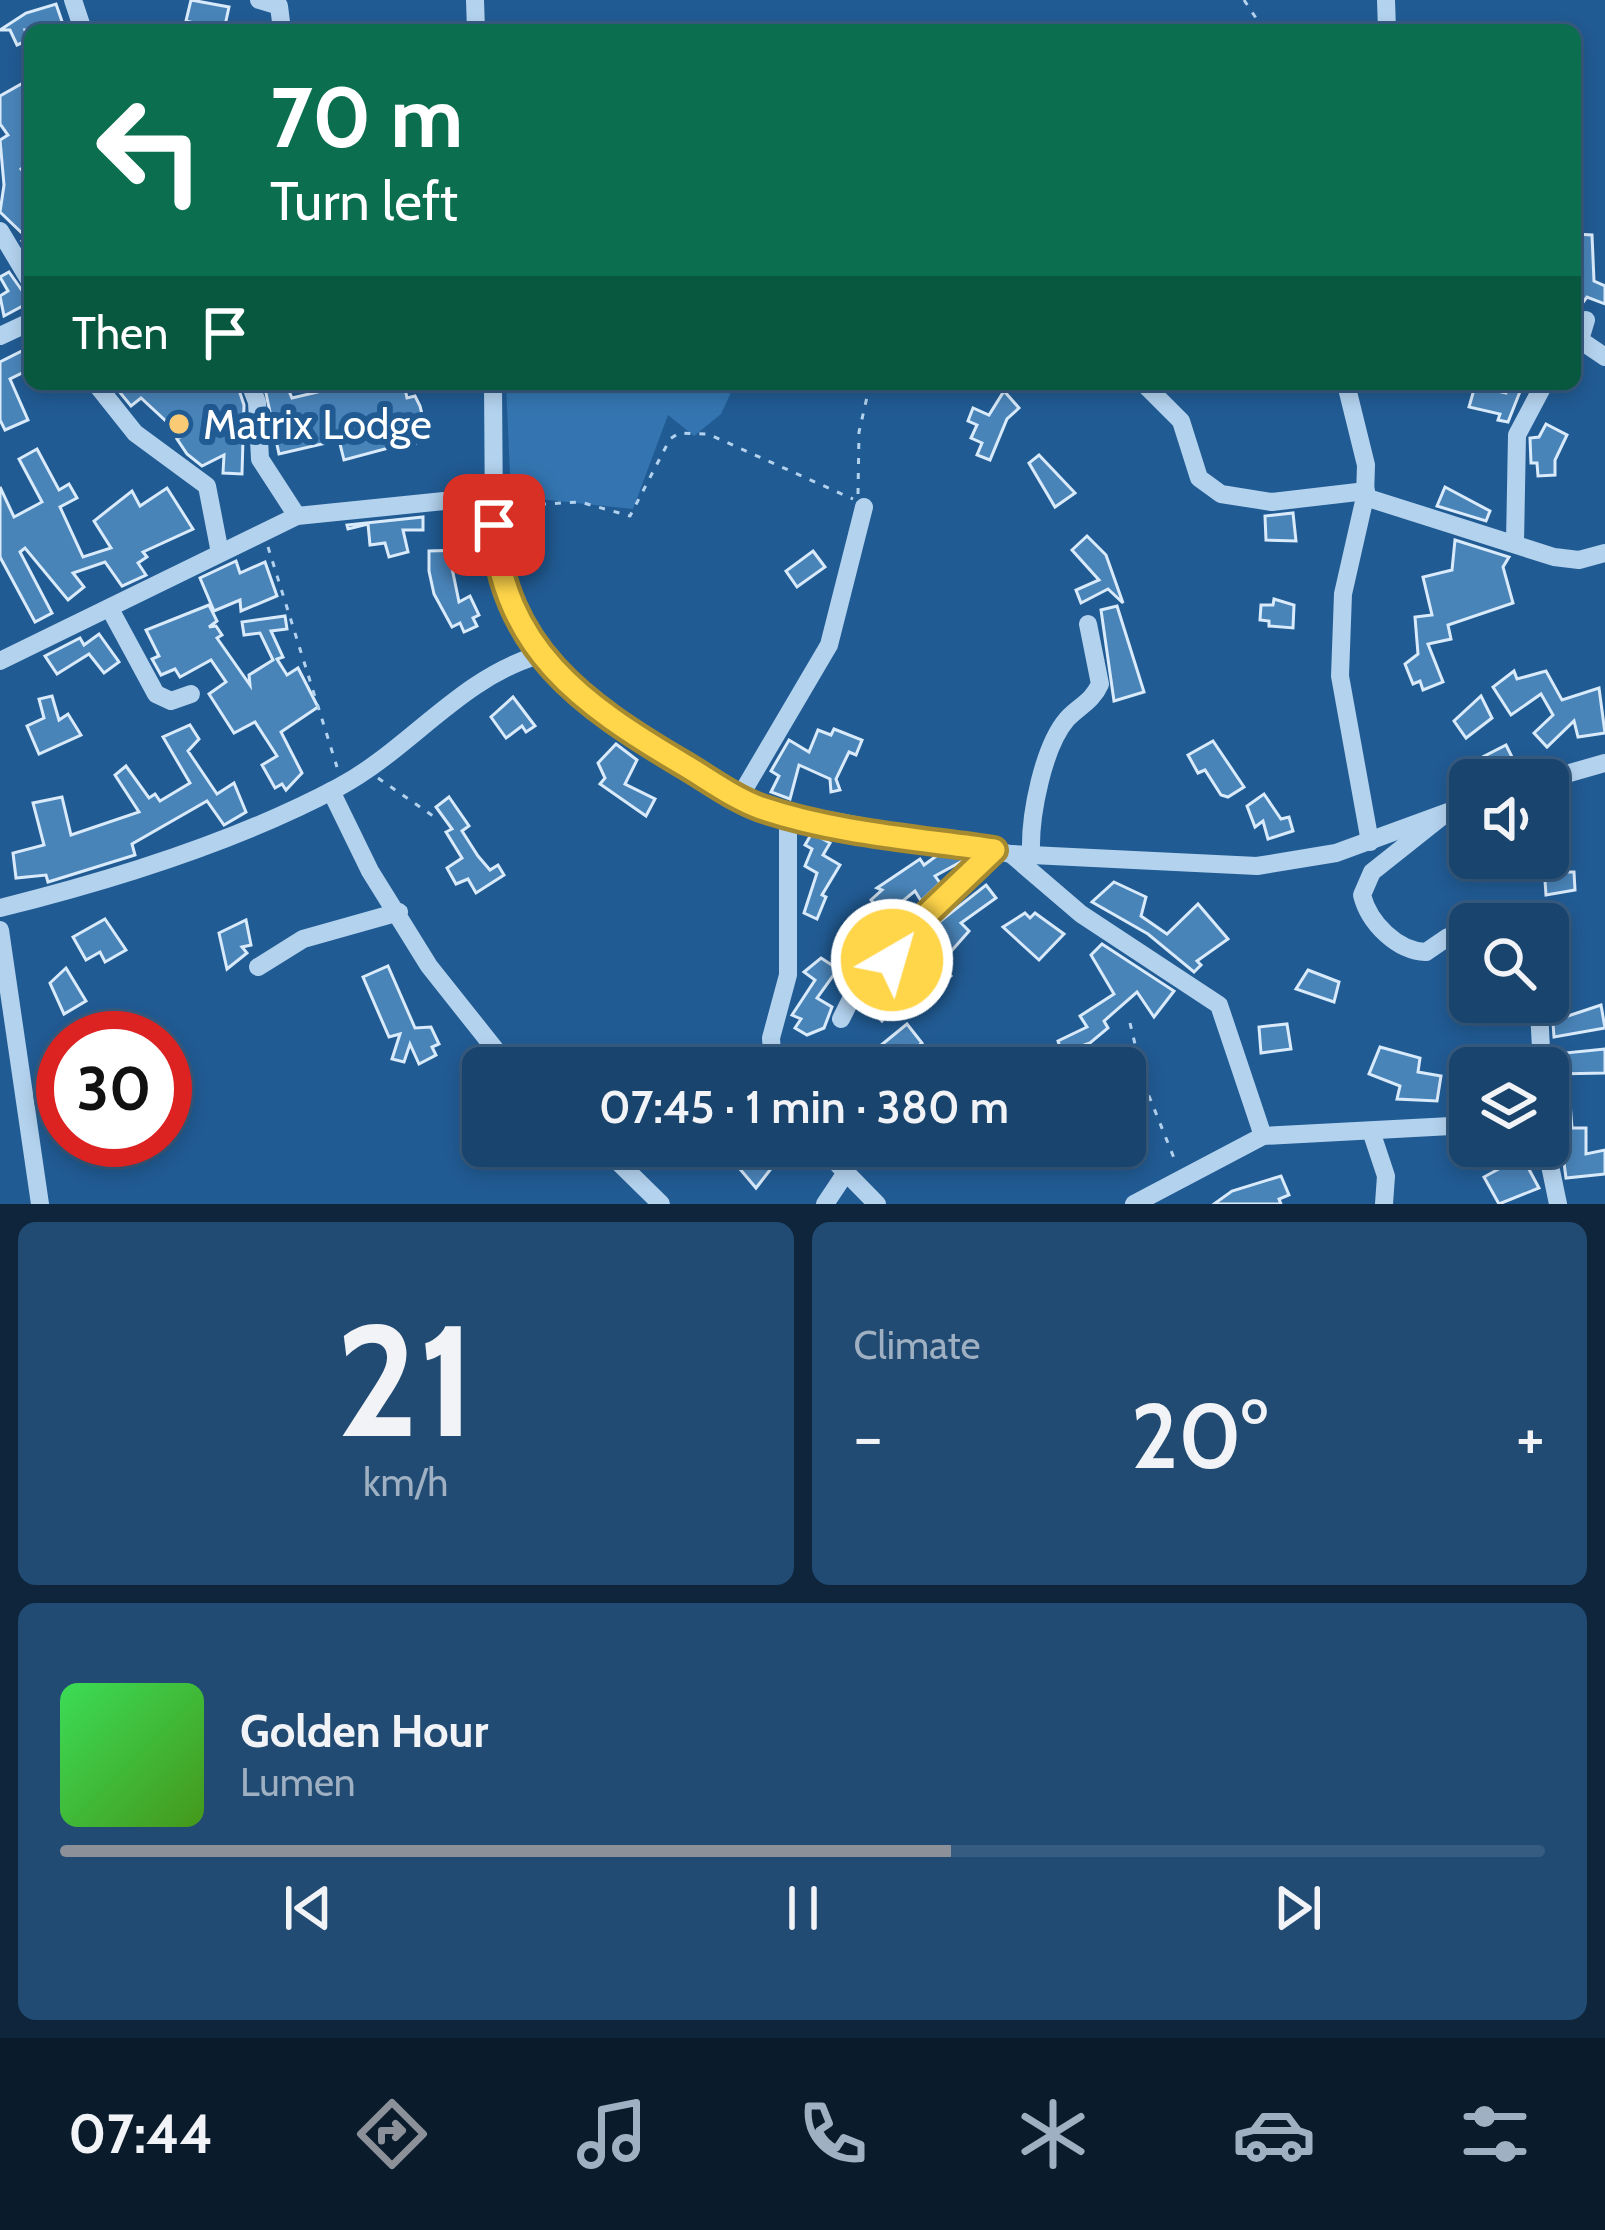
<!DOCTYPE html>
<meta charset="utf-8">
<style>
body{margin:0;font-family:Cabin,sans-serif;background:#224b73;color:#f1f3f6;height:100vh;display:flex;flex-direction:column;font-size:45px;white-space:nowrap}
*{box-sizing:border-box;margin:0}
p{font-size:39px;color:#9fb0c2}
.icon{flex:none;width:66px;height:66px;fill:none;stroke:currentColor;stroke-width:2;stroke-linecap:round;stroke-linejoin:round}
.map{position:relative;height:1204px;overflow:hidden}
.drawer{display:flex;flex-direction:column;gap:18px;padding:18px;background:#0e253c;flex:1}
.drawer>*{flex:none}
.guide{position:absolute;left:24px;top:24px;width:1557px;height:366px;border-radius:18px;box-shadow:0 6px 18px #0003,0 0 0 3px #375c81;background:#0b6e4f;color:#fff;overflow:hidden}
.tools{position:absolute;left:1449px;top:759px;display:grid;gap:24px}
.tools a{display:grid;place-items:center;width:120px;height:120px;border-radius:18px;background:#19446e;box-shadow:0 6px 18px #0003,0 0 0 3px #375c81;font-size:60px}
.speed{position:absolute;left:36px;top:1011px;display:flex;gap:24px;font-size:60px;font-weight:700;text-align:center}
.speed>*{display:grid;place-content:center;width:156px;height:156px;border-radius:50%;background:#19446e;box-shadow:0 6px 18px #0003,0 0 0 3px #375c81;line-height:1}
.speed .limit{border:18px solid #d22;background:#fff;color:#111}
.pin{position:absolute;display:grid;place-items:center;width:102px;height:102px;color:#fff;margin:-51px;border-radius:24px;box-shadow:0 6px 18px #0006}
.me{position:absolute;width:132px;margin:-66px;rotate:38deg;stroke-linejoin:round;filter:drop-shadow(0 0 9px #0008)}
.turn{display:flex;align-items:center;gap:42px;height:252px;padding:0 48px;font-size:54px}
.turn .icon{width:156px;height:156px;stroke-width:2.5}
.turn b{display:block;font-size:84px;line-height:102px}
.then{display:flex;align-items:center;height:114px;padding:0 48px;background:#0003;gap:24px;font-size:45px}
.big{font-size:90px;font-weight:600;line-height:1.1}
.drawer .card{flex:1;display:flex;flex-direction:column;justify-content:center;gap:18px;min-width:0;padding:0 42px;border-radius:18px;background:#224b73}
.drawer .dial{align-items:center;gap:0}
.dial b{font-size:156px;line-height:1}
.song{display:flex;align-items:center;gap:36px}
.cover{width:144px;height:144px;border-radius:18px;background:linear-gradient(135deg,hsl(130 70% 55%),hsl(100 70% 35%))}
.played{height:12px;border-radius:6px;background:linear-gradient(90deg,#8c9099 60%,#375c81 60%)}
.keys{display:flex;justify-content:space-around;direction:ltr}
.heat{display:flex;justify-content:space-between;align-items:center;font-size:66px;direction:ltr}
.drawer .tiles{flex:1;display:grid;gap:18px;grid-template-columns:1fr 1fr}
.card:last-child{grid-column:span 2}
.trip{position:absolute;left:462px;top:1047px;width:684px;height:120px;border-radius:18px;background:#19446e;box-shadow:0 6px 18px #0003,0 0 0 3px #375c81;font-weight:600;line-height:120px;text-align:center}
.tab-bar{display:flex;height:192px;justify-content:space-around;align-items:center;background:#0a1b2c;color:#9fb0c2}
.tab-bar .icon{width:84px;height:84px}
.tab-bar .on{color:#8c9099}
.tab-bar b{font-size:54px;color:#f1f3f6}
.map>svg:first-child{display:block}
</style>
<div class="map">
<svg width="1605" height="1204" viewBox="0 0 1605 1204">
<rect width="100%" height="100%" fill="#215b93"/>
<polygon fill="#3475b1" points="506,384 735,384 721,414 694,436 668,415 633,509 511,496"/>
<g fill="#4984b9" stroke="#d9eafa" stroke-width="3">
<polygon points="191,0 229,7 224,30 186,21"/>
<polygon points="56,4 65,30 25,30 29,40 17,45 10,30 0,30 26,13"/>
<polygon points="30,79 30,162 21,169 30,180 30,255 22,241 27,238 0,212 4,185 0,140 8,135 0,124 0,96"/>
<polygon points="1575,234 1592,235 1594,281 1605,286 1605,304 1587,297 1575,313"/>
<polygon points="9,272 30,302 4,316 0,296 8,291 0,277"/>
<polygon points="30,347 30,369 10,379 28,420 5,430 0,420 0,362"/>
<polygon points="113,384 127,384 132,390 141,384 237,384 244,405 242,474 223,473 224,455 202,466 187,454 177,439 182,436 141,398 131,406"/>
<polygon points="264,384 286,384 292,398 322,391 319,384 404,384 407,398 415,396 420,406 427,435 409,448 407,443 344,460 339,440 279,454"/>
<polygon points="1509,384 1523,384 1508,422 1498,420 1500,414 1469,407 1475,386 1506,393"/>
<polygon points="1004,391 1019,408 1007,419 990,460 977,455 982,443 971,438 977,425 968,421 973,408 989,415"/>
<polygon points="1546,424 1567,435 1555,460 1555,475 1538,476 1537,463 1531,463 1530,438 1539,437"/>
<polygon points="37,449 59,490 69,484 77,498 60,507 83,557 111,548 94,521 132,491 140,506 167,488 193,529 143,552 147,557 138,563 146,575 122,586 105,562 73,573 84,587 68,600 25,548 20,552 52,613 35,622 0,557 0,487 14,517 42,502 19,459"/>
<polygon points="1039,455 1075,493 1055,507 1029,463"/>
<polygon points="1445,487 1490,511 1486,521 1437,506"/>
<polygon points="1293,513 1296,541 1266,540 1265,516"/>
<polygon points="423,517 423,530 403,530 408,552 389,557 385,543 370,545 368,524 348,529 347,525"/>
<polygon points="1087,536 1106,555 1123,603 1108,589 1081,603 1076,590 1099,580 1072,550"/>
<polygon points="1455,540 1509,557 1503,567 1513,603 1448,625 1451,639 1428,644 1443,682 1423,690 1420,681 1413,684 1405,664 1418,654 1415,617 1432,615 1423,577 1452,570"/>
<polygon points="463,550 464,563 451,563 459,602 470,596 479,615 473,618 477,626 464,632 460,623 452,627 434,594 429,571 429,551"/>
<polygon points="813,551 825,567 797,587 786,571"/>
<polygon points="236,561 240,573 265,562 277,596 241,611 240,600 214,611 200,578"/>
<polygon points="1274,599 1294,605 1293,628 1269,626 1269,621 1260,620 1261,605 1273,605"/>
<polygon points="209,605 217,621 209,627 216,626 222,635 217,638 250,685 249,675 273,660 260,633 244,635 242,622 285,616 287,629 271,631 283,657 277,659 287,675 298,668 318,707 281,732 302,773 286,790 282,784 275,788 262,765 277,756 255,722 234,733 209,694 226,682 211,660 180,677 175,669 161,675 152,659 159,656 146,630"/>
<polygon points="1117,606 1144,692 1114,701 1101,610"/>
<polygon points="99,634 119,662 104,673 89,654 57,674 45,656 80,638 84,645"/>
<polygon points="1514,671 1517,679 1546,671 1562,700 1599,688 1605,733 1578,737 1574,721 1547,747 1534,733 1553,715 1541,694 1511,715 1493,687"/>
<polygon points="52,696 59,720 68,714 81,735 39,754 27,726 44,718 39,699"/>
<polygon points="1481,696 1492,718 1466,738 1454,721"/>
<polygon points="513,697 535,726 526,732 522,726 506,738 491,717"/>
<polygon points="190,725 199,739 188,751 217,794 234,783 246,812 224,825 207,801 132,844 135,855 48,882 46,875 16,878 13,853 44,845 33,803 62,797 71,835 139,812 115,775 126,766 149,798 155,794 160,801 190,783 163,737"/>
<polygon points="834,729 862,740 856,755 849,752 836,779 840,790 831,792 830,779 799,765 790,799 771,792 779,776 771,771 789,740 809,752 818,730 831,735"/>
<polygon points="1213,741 1244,787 1228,797 1221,795 1205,770 1198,773 1188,755"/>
<polygon points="616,744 637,760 625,784 655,799 646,816 600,784 605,778 598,763"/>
<polygon points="1506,745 1515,763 1479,780 1471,763"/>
<polygon points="1264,794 1281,819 1289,817 1293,831 1268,839 1263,821 1255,827 1247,806"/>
<polygon points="449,797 469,826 462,831 478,856 490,870 498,865 504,875 476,893 468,879 456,884 447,868 462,858 446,832 452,829 436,807"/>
<polygon points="812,833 830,843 823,855 840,865 822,895 826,897 817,919 804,913 817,873 805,866 812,849 805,845"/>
<polygon points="939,854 966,859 935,876 940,883 921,901 915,891 894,908 902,921 893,927 871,900 882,890 877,888 920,859 924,865"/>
<polygon points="1565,864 1566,872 1574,872 1575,890 1546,895 1544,866"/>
<polygon points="1114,882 1146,897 1141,916 1167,934 1198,904 1228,939 1197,961 1201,965 1194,972 1148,934 1092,902"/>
<polygon points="986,885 996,898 961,923 969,931 940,964 951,976 929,996 913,979 882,1021 864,1004 868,996 877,990 885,997 934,926"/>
<polygon points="1025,913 1030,918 1035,913 1064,934 1039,960 1003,927"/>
<polygon points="105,919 126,950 105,962 100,952 86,960 73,937"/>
<polygon points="246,920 251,945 242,947 247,953 227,969 219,933"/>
<polygon points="1102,944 1174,991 1154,1017 1137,992 1104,1021 1108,1028 1090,1043 1062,1053 1058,1041 1087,1027 1080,1016 1114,994 1091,955"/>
<polygon points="821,958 838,969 817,998 832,1007 824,1028 807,1035 795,1028 801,1019 792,1015 815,980 804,972"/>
<polygon points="388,966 415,1028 431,1027 439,1044 432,1047 436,1055 419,1064 410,1044 404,1062 392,1059 400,1034 389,1037 363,977"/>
<polygon points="66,968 86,1001 64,1014 50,983"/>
<polygon points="1308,970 1339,982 1334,1002 1296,989"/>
<polygon points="1601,1005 1605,1028 1554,1037 1552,1009 1568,1009 1568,1016"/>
<polygon points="907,1024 922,1043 906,1056 911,1068 889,1068 874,1051"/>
<polygon points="1287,1024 1291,1049 1261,1053 1259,1027"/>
<polygon points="1380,1047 1420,1058 1418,1072 1441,1076 1437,1101 1397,1099 1400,1086 1369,1074"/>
<polygon points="1605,1049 1605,1073 1556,1074 1555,1054"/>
<polygon points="1570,1102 1572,1128 1586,1128 1586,1154 1605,1150 1605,1174 1566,1178 1558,1117 1550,1118 1549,1104"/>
<polygon points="753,1146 764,1146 777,1161 756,1188 734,1162"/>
<polygon points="1517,1159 1524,1160 1539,1188 1499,1204 1484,1177"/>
<polygon points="1281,1176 1289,1195 1279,1199 1281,1204 1214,1204 1232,1191"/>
</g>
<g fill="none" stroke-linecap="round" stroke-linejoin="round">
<g stroke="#b3d2ee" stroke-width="3" stroke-dasharray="6 9" stroke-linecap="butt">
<polyline points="1244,0 1264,30"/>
<polyline points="858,494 859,432 870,384"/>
<polyline points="510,506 580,502 630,516 670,439 679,433 708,434 853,499"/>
<polyline points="268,547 337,767"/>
<polyline points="378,778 433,816"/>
<polyline points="1130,1023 1145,1086 1176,1163"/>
<polyline points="855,1159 864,1146"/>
</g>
<g stroke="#b3d2ee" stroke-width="18">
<polyline points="73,0 83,30"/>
<polyline points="259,0 279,6 282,30"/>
<polyline points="475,0 476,30"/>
<polyline points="1386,0 1387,30"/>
<polyline points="0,231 30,281"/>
<polyline points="1586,320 1580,340 1605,357"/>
<polyline points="0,336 30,322"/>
<polyline points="96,384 135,433 207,486 220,553"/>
<polyline points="250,384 257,402 260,459 297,516"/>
<polyline points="493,384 494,525"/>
<polyline points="1144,384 1181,421 1199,478 1221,494 1272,502 1366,491"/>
<polyline points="1346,384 1366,465 1365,497 1343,594 1340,676 1370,842"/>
<polyline points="1365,497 1554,557 1579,560 1605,553"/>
<polyline points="1515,543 1517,435 1544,384"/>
<polyline points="110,609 156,694 171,701 191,694"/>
<polyline points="0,661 297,516 444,501 466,502 494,525 497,561 519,624 539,655 614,721 759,807 1011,854 1257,866 1336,853 1470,804"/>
<polyline points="1545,780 1605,763"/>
<polyline points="331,791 370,871 429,966 510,1068"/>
<polyline points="739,798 829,645 864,507"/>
<path d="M1445 814 1372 872 1362 895C1369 923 1397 951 1426 952L1448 937 1470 939"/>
<path d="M1031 851C1030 815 1043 747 1067 719 1079 706 1092 702 1100 684L1088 624"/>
<polyline points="1011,854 1081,914 1219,1005 1263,1136"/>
<path d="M0 908C113 880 236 842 339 787 410 749 460 678 539 655"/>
<polyline points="0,930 40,1204"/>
<polyline points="258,967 303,939 399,912"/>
<polyline points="1539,1010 1542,1068"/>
<polyline points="841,1019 857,987 892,960 924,917 995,850"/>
<polyline points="773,1068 771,1038 788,975 788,815"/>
<polyline points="1372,1134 1386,1176 1384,1204"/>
<polyline points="602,1146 661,1204"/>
<polyline points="820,1146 877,1204"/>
<polyline points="1546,1146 1558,1204"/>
<polyline points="825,1204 845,1174"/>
<polyline points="1134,1204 1263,1136 1470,1125"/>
</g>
</g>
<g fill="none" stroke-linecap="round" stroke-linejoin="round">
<defs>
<path id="route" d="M494 525C502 648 583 705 681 763 707 778 733 798 761 808 834 833 918 839 994 850L924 917 892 960"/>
</defs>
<use href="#route" stroke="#a68a30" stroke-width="30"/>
<use href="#route" stroke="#ffd54a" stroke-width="21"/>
</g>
<circle fill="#faca75" stroke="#215b93" stroke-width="4.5" cx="179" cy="424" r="12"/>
<g text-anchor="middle" stroke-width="12" stroke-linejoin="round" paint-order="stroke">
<g font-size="42" fill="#fff" stroke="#215b93" text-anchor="start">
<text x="203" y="439">Matrix Lodge</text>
</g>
</g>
</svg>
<div class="tools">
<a><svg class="icon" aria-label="sound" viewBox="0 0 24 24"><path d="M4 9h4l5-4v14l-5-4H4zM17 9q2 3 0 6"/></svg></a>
<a><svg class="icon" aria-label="search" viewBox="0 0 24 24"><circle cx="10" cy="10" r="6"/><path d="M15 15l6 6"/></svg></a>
<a><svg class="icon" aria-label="layers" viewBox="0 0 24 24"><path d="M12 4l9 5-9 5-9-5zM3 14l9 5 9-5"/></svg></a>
</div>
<div class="speed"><div class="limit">30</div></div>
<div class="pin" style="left:494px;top:525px;background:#d93025"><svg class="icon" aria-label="arrive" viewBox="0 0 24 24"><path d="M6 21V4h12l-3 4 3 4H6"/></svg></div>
<svg class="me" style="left:892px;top:960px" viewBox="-20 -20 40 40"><circle r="17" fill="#ffd54a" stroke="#fff" stroke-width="3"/><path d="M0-11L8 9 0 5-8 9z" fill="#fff"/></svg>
<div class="trip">07:45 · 1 min · 380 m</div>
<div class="guide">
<div class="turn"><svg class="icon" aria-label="left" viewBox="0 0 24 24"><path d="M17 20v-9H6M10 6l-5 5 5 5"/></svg><div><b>70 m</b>Turn left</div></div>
<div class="then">Then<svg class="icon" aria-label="arrive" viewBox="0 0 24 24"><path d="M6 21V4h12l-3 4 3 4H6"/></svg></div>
</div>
</div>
<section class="drawer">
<div class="tiles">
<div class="card dial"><b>21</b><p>km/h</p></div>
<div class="card"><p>Climate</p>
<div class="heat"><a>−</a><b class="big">20°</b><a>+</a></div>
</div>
<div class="card">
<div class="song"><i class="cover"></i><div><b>Golden Hour</b><p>Lumen</p></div></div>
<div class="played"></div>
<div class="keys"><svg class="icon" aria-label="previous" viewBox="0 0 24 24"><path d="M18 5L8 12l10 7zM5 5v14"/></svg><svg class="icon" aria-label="pause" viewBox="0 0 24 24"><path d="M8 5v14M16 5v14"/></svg><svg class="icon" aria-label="next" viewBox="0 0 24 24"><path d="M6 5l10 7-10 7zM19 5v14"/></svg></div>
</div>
</div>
</section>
<nav class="tab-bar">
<b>07:44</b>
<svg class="icon on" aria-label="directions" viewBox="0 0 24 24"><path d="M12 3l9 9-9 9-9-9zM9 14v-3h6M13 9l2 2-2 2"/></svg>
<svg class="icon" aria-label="music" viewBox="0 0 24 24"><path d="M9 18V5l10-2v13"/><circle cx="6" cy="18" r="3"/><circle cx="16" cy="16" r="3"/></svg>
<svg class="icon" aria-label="phone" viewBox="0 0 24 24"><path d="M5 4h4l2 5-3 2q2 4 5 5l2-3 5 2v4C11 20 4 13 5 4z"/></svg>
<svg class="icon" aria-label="climate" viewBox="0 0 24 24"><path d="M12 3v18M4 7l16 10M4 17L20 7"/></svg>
<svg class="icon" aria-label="car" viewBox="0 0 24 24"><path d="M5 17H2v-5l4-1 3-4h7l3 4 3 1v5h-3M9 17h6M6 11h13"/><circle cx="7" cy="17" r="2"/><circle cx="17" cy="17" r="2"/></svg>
<svg class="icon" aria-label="filters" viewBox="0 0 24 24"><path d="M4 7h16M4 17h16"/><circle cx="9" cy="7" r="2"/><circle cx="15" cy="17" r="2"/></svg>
</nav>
